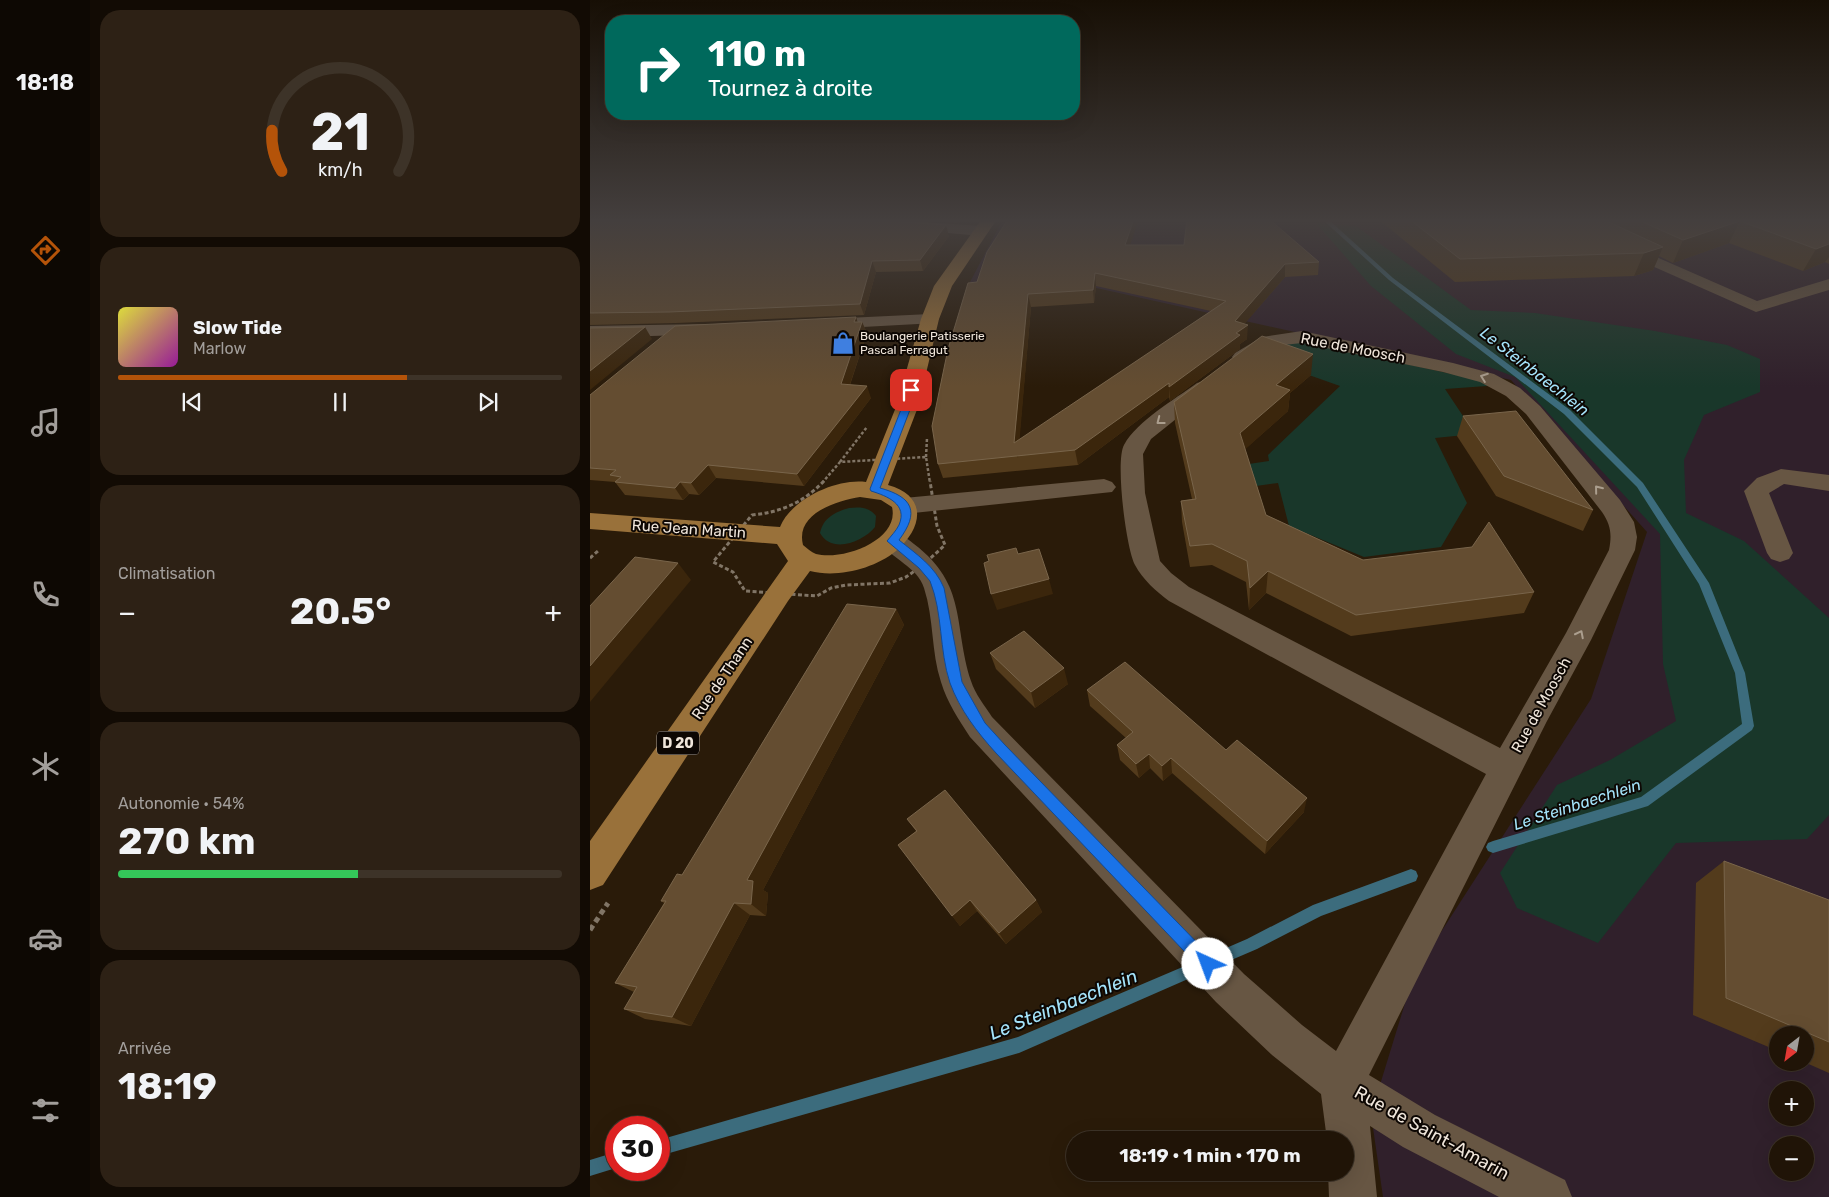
<!DOCTYPE html>
<html lang="fr">
<meta charset="utf-8">
<style>
body{margin:0;font-family:Rubik,sans-serif;background:#2d2115;color:#f1f3f6;height:100vh;display:flex;flex-direction:column;font-size:19px;white-space:nowrap}
*{box-sizing:border-box;margin:0}
p{font-size:16px;color:#a29e9b}
.icon{flex:none;width:28px;height:28px;fill:none;stroke:currentColor;stroke-width:2;stroke-linecap:round;stroke-linejoin:round}
.map{position:relative;flex:1;overflow:hidden}
.details{display:flex;flex-direction:column;gap:10px;padding:10px;background:#120b04;width:500px}
.details>*{flex:none}
.banner{position:absolute;left:15px;top:15px;width:475px;height:105px;border-radius:20px;box-shadow:0 5px 20px #0002,0 0 0 1px #3d3328;background:#00695c;color:#fff;overflow:hidden}
.needle{width:32px;rotate:211deg}
.buttons{position:absolute;left:1179px;top:1026px;display:grid;gap:10px}
.buttons a{display:grid;place-items:center;width:45px;height:45px;border-radius:50%;background:#201407;box-shadow:0 5px 20px #0002,0 0 0 1px #3d3328;font-size:25px}
.speed{position:absolute;left:15px;top:1116px;display:flex;gap:10px;font-size:25px;font-weight:700;text-align:center}
.speed>*{display:grid;place-content:center;width:65px;height:65px;border-radius:50%;background:#201407;box-shadow:0 5px 20px #0002,0 0 0 1px #3d3328;line-height:1}
.speed .limit{border:8px solid #d22;background:#fff;color:#111}
.pin{position:absolute;display:grid;place-items:center;width:42px;height:42px;color:#fff;margin:-21px;border-radius:10px;box-shadow:0 2px 8px #0006}
.me{position:absolute;width:55px;margin:-28px;rotate:317deg;stroke-linejoin:round;filter:drop-shadow(0 0 4px #0008)}
.turn{display:flex;align-items:center;gap:18px;height:105px;padding:0 20px;font-size:22px}
.turn .icon{width:65px;height:65px;stroke-width:2.5}
.turn b{display:block;font-size:35px;line-height:42px}
.big{font-size:38px;font-weight:700;line-height:1.1}
.details .card{flex:1;display:flex;flex-direction:column;justify-content:center;gap:8px;min-width:0;padding:0 18px;border-radius:20px;background:#2d2115}
.details .dial{align-items:center;gap:0}
.dial svg{height:130px;overflow:visible;fill:none;stroke:#3d3328;stroke-width:7;stroke-linecap:round;text-anchor:middle}
.dial text{fill:#f1f3f6;stroke:none}
.song{display:flex;align-items:center;gap:15px}
.cover{width:60px;height:60px;border-radius:8px;background:linear-gradient(135deg,hsl(60 70% 55%),hsl(300 70% 35%))}
.played{height:5px;border-radius:2px;background:linear-gradient(90deg,#b45309 65%,#3d3328 65%)}
.keys{display:flex;justify-content:space-around;direction:ltr}
.heat{display:flex;justify-content:space-between;align-items:center;font-size:28px;direction:ltr}
.charge{height:8px;border-radius:4px;background:linear-gradient(90deg,#34c759 54%,#3d3328 0)}
.trip{position:absolute;left:476px;top:1131px;width:288px;height:50px;border-radius:25px;background:#201407;box-shadow:0 5px 20px #0002,0 0 0 1px #3d3328;font-weight:700;line-height:50px;text-align:center}
main{display:flex;flex:1;min-height:0}
.dock{display:flex;flex-direction:column;width:90px;justify-content:space-around;align-items:center;background:#0d0803;color:#a29e9b}
.dock .icon{width:35px;height:35px}
.dock .on{color:#b45309}
.dock b{font-size:22px;color:#f1f3f6}
.map>svg:first-child{display:block}
</style>
<main>
<nav class="dock">
<b>18:18</b>
<svg class="icon on" aria-label="directions" viewBox="0 0 24 24"><path d="M12 3l9 9-9 9-9-9zM9 14v-3h6M13 9l2 2-2 2"/></svg>
<svg class="icon" aria-label="music" viewBox="0 0 24 24"><path d="M9 18V5l10-2v13"/><circle cx="6" cy="18" r="3"/><circle cx="16" cy="16" r="3"/></svg>
<svg class="icon" aria-label="phone" viewBox="0 0 24 24"><path d="M5 4h4l2 5-3 2q2 4 5 5l2-3 5 2v4C11 20 4 13 5 4z"/></svg>
<svg class="icon" aria-label="climate" viewBox="0 0 24 24"><path d="M12 3v18M4 7l16 10M4 17L20 7"/></svg>
<svg class="icon" aria-label="car" viewBox="0 0 24 24"><path d="M5 17H2v-5l4-1 3-4h7l3 4 3 1v5h-3M9 17h6M6 11h13"/><circle cx="7" cy="17" r="2"/><circle cx="17" cy="17" r="2"/></svg>
<svg class="icon" aria-label="filters" viewBox="0 0 24 24"><path d="M4 7h16M4 17h16"/><circle cx="9" cy="7" r="2"/><circle cx="15" cy="17" r="2"/></svg>
</nav>
<section class="details">
<div class="card dial"><svg viewBox="0 0 100 80">
<path d="M14 69A42 42 0 1 1 86 69"/>
<path d="M14 69A42 42 0 0 1 8 44" stroke="#b45309"/>
<text x="50" y="56" font-size="32" font-weight="700">21</text>
<text x="50" y="72" font-size="11">km/h</text>
</svg></div>
<div class="card">
<div class="song"><i class="cover"></i><div><b>Slow Tide</b><p>Marlow</p></div></div>
<div class="played"></div>
<div class="keys"><svg class="icon" aria-label="previous" viewBox="0 0 24 24"><path d="M18 5L8 12l10 7zM5 5v14"/></svg><svg class="icon" aria-label="pause" viewBox="0 0 24 24"><path d="M8 5v14M16 5v14"/></svg><svg class="icon" aria-label="next" viewBox="0 0 24 24"><path d="M6 5l10 7-10 7zM19 5v14"/></svg></div>
</div>
<div class="card"><p>Climatisation</p>
<div class="heat"><a>−</a><b class="big">20.5°</b><a>+</a></div>
</div>
<div class="card"><p>Autonomie · 54%</p><b class="big">270 km</b><div class="charge"></div></div>
<div class="card"><p>Arrivée</p><b class="big">18:19</b></div>
</section>
<div class="map">
<svg width="1239" height="1197" viewBox="0 0 1239 1197">
<rect width="100%" height="100%" fill="#2a1b09"/>
<path fill="#30202b" fill-rule="evenodd" d="M413 219H1239V1197H793L781 1114 824 974 1001 699 1057 532 921 380 502 287 379 284ZM1188 1035H1215V1062H1188ZM1188 1090H1215V1118H1188ZM1188 1145H1215V1172H1188Z"/>
<g fill="#19372a">
<polygon points="726,223 766,226 881,310 945,313 1065,331 1137,345 1170,359 1170,392 1114,415 1094,460 1096,513 1154,541 1239,618 1239,815 1217,839 1086,843 1008,943 927,908 910,873 967,785 1020,760 1086,721 1073,664 1070,534 925,377 866,354 781,286"/>
<polygon points="700,338 911,385 855,389 885,434 845,438 877,503 851,547 774,557 699,526 688,483 659,487 652,465 679,461 678,455 750,386 657,353"/>
<path d="M259 508C270 507 279 507 286 516L285 527C274 541 242 555 230 533 233 518 245 512 259 508Z"/>
</g>
<g fill="none" stroke-linecap="round" stroke-linejoin="round">
<g fill="#3c6c7d" fill-rule="evenodd">
<polygon points="732,219 738,219 803,278 980,410 1053,483 1119,583 1155,673 1164,726 1162,730 1058,806 903,853 898,851 896,847 898,843 903,841 1051,797 1152,724 1145,673 1109,584 1047,487 974,414 799,280"/>
<polygon points="821,869 826,871 828,876 826,881 731,916 667,949 625,967 620,965 618,960 620,955 657,939 723,905"/>
<polygon points="609,960 614,962 616,967 614,972 429,1053 69,1156 69,1140 428,1037"/>
<polygon points="26,1152 26,1168 0,1176 0,1160"/>
</g>
<g stroke="#817566" stroke-width="2.5" stroke-dasharray="3 2" stroke-linecap="butt">
<polyline points="336,457 337,438"/>
<polyline points="250,462 277,427"/>
<polyline points="232,483 250,462 336,457 340,483"/>
</g>
<g stroke="#817566" stroke-width="3" stroke-dasharray="4 2.5" stroke-linecap="butt">
<path d="M234 481C213 503 191 512 162 515L123 562 143 572 155 591 227 596 241 588 256 585 300 583 316 577 333 565 355 545 347 526 340 481"/>
<polyline points="0,558 8,551"/>
</g>
<polyline stroke="#817566" stroke-width="5" stroke-dasharray="5.5 4" stroke-linecap="butt" points="0,930 18,903"/>
<g fill="#675643" fill-rule="evenodd">
<polygon points="320,221 391,226 396,228 399,231 396,234 391,236 315,229 312,226 315,223"/>
<polygon points="1032,242 1167,301 1239,279 1239,290 1166,312 1026,250 1024,247 1026,244"/>
<polygon points="340,314 346,315 349,319 346,323 236,329 230,328 227,324 230,320 236,319"/>
<polygon points="116,324 123,326 125,330 123,334 0,338 0,326"/>
<path d="M712 331 863 363 904 374 930 388 950 406 1030 500 1044 522 1047 537 1045 550 1001 640 957 721 779 1075 845 1115 975 1180 982 1197H909L813 1147 780 1126 787 1197H739L738 1172H755V1140H737L731 1094 682 1055 626 1002 380 737C369 720 357 702 351 682 341 652 344 618 334 588 328 567 301 559 290 541L294 535C308 531 314 536 324 544 378 585 363 625 381 681 385 694 395 706 402 717L654 974 712 1025 746 1051 896 774 579 601C566 591 553 580 545 565 536 548 525 461 534 445 548 420 584 400 607 383L614 381 621 383 624 387 621 391 561 439 553 454 555 493 570 561 581 573 599 587 910 748 976 633 1019 550C1022 535 1021 525 1012 512L936 414 916 396 890 382 853 372 712 343 684 346 659 361 652 363 645 361 642 357 645 353 672 337Z"/>
<polygon points="1191,469 1239,475 1239,491 1194,484 1179,493 1203,553 1199,559 1190,562 1181,559 1177,553 1154,491 1167,478"/>
<polygon points="514,479 522,482 526,487 522,492 314,514 305,512 302,506 305,500 314,498"/>
</g>
<path fill="#99713a" fill-rule="evenodd" d="M392 219H407L362 286 349 319 328 407 298 485C338 496 333 528 306 551 284 569 247 578 220 571L198 601 13 885 0 890V841L198 561 187 544 0 529V513L190 527C201 499 247 478 276 482L306 407 331 319 344 286ZM270 497 291 500 302 507C310 540 253 561 226 554 221 552 217 548 213 545 205 513 247 501 270 497Z"/>
</g>
<g fill="#533b1c" fill-rule="evenodd">
<polygon points="0,219 359,236 333,271 286,272 274,315 86,323 0,325"/>
<polygon points="280,219 372,219 368,223"/>
<polygon points="788,219 1239,219 1239,264 1235,262 1213,271 1139,243 1083,263 1069,256 1063,270 1044,276 865,282"/>
<path d="M540 245 729 262 728 275 695 277 654 324 657 339 650 344V349L580 401 579 397 488 465 353 478 348 464 387 282ZM506 286 621 311 429 440 441 307 504 303Z"/>
<polygon points="266,317 267,322 272,322 277,333 260,385 281,398 214,486 126,478 109,495 99,494 93,500 35,495 25,482 0,480 0,395"/>
<polygon points="721,375 700,393 698,411 655,449 676,515 773,560 944,592 934,613 761,636 676,593 659,610 656,582 622,565 600,567 592,522 591,501 602,499 585,423 584,402"/>
<polygon points="873,416 1003,510 993,531 906,496 867,436"/>
<polygon points="306,609 314,625 173,890 178,893 176,916 160,915 101,1026 55,1019 34,1009 44,992 25,983 74,903 71,901"/>
<polygon points="400,653 478,684 445,708 406,669"/>
<polygon points="497,690 636,750 714,812 675,854 582,773 573,781 560,768 549,778 530,760 527,745 536,738 500,706"/>
<polygon points="317,819 446,900 452,912 416,944 387,911 370,926 308,845 326,831"/>
<polygon points="1134,861 1239,900 1239,1073 1214,1062 1215,1062 1215,1035 1188,1035 1188,1051 1103,1015 1106,883"/>
</g>
<g fill="#3b260c">
<polygon points="367,219 372,219 368,223"/>
<polygon points="544,219 549,219 536,257 535,245"/>
<polygon points="1150,221 1139,243 1083,263 1093,240"/>
<polygon points="356,225 359,236 333,271 330,260"/>
<polygon points="1239,244 1239,257 1235,262 1213,271 1226,249"/>
<polygon points="1073,247 1063,270 1044,276 1054,253"/>
<polygon points="282,261 286,272 274,315 270,304"/>
<polygon points="695,264 695,277 645,335 645,321"/>
<polygon points="505,273 506,286 504,303 503,290"/>
<polygon points="438,294 441,307 428,458 424,443"/>
<polygon points="266,317 270,329 272,322 277,333 256,396 251,384"/>
<polygon points="658,325 657,339 650,344 650,349 580,401 579,387"/>
<polygon points="55,327 62,339 0,390 0,371"/>
<polygon points="723,354 721,375 700,393 698,411 649,455 650,433 686,385"/>
<polygon points="579,383 579,397 488,465 485,450"/>
<polygon points="277,386 281,398 214,486 207,474"/>
<polygon points="118,465 126,478 109,495 101,483"/>
<polygon points="90,482 99,494 93,500 85,488"/>
<polygon points="88,563 101,580 0,702 0,666"/>
<polygon points="678,571 676,593 659,610 660,588"/>
<polygon points="459,579 463,594 407,610 401,594"/>
<polygon points="306,609 314,625 173,890 178,893 176,916 161,904 157,880"/>
<polygon points="474,668 478,684 445,708 441,692"/>
<polygon points="559,754 560,768 549,778 546,764"/>
<polygon points="581,758 582,773 573,781 572,766"/>
<polygon points="717,798 714,812 675,854 677,841"/>
<polygon points="380,900 387,911 370,926 362,916"/>
<polygon points="446,900 452,912 416,944 409,933"/>
<polygon points="144,903 160,915 101,1026 82,1017"/>
</g>
<g fill="#644d31" stroke="#79654b" fill-rule="evenodd">
<polygon points="0,219 240,219 289,220 356,225 330,260 282,261 270,304 79,312 0,313"/>
<path d="M418 219H544L535 245H594L597 219H679L729 262 695 264 645 321 658 325 646 333 650 335 579 387V383L485 450 348 464 342 426 358 349 378 283 387 282 397 252ZM505 273 636 301 424 443 438 294 503 290Z"/>
<polygon points="819,219 1012,219 1073,247 1054,253 870,259"/>
<polygon points="1046,219 1239,219 1239,244 1226,249 1150,221 1093,240"/>
<polygon points="266,317 264,322 272,322 251,384 277,386 207,474 118,465 101,483 90,482 85,488 25,482 31,477 20,475 26,470 0,468 0,395 85,326"/>
<polygon points="55,327 0,371 0,328"/>
<polygon points="672,336 723,354 686,385 700,390 650,433 676,515 773,560 882,547 899,522 944,592 766,615 678,571 660,588 657,561 622,544 600,546 591,501 606,499 584,402"/>
<polygon points="926,411 1003,510 914,476 873,416"/>
<polygon points="426,548 428,554 449,549 459,579 401,594 394,563 399,561 397,555"/>
<polygon points="45,557 88,563 0,666 0,606"/>
<polygon points="257,604 306,609 157,880 163,881 161,904 144,903 82,1017 34,1009 47,987 25,983 76,901 71,901 87,874 92,875"/>
<polygon points="434,631 474,668 441,692 400,653"/>
<polygon points="535,662 636,750 647,740 717,798 677,841 581,758 572,766 559,754 546,764 527,745 543,732 497,690"/>
<polygon points="355,790 446,900 409,933 380,900 362,916 308,845 327,831 317,819"/>
<polygon points="1134,861 1239,900 1239,1042 1136,998"/>
</g>
<defs><path id="oneway-chevron" d="M-2-3.5L2.5 0L-2 3.5" fill="none" stroke-width="1.6" stroke-linecap="round" stroke-linejoin="round" transform="scale(1.25)"/></defs>
<g stroke="#ab9e8e">
<use href="#oneway-chevron" transform="translate(894 377) rotate(-160)"/>
<use href="#oneway-chevron" transform="translate(570 421) rotate(142)"/>
<use href="#oneway-chevron" transform="translate(1008 489) rotate(-129)"/>
<use href="#oneway-chevron" transform="translate(990 634) rotate(-63)"/>
</g>
<linearGradient id="sky" x2="0" y2="1"><stop stop-color="#170f05"/><stop offset="0.57" stop-color="#443f3e"/><stop offset="1" stop-color="#443f3e" stop-opacity="0"/></linearGradient>
<rect width="1239" height="387" fill="url(#sky)"/>
<path fill="#1a73e8" stroke="#114b97" d="M321 387 325 390 321 407 290 488C323 497 330 512 309 540 326 554 345 566 354 588L372 682 395 723 415 745 623 959 626 964 623 970 618 973 612 970 406 753C387 732 370 710 360 683 349 650 353 613 340 581L329 568 297 541C301 536 306 531 309 525 318 504 297 496 281 491L280 489 312 407 317 390Z"/>
<defs>
<symbol id="shop-bare" viewBox="-9 -9 18 18"><path d="M-5-2.5h2.3a2.7 3.5 0 0 1 5.4 0H5L5.5 6h-11ZM-1.5-2.5h3a1.5 2.3 0 0 0-3 0Z" fill="#3f7fe0" stroke="#0d0703" stroke-width="2.5" paint-order="stroke"/></symbol>
</defs>
<g fill-rule="evenodd">
<use href="#shop-bare" x="237" y="327" width="32" height="32"/>
</g>
<g text-anchor="middle" stroke-width="4" stroke-linejoin="round" paint-order="stroke">
<g font-size="12" fill="#efe5da" stroke="#0d0703" text-anchor="start">
<text x="270" y="340">Boulangerie Patisserie<tspan x="270" dy="14">Pascal Ferragut</tspan></text>
</g>
<rect fill="#0d0703" stroke="#aba29a" stroke-width="1" x="67" y="731.5" width="42" height="23" rx="4"/>
<g font-size="14" font-weight="bold" fill="#efe5da">
<text x="88" y="748">D 20</text>
</g>
<g font-size="15" fill="#efe5da" stroke="#0d0703">
<text transform="translate(763 348) rotate(11)" y="5">Rue de Moosch</text>
<text transform="translate(99 529) rotate(4)" y="5">Rue Jean Martin</text>
<text transform="translate(132 678) rotate(-56)" y="5">Rue de Thann</text>
<text transform="translate(951 705) rotate(-61)" y="5">Rue de Moosch</text>
</g>
<g font-size="16" font-style="italic" fill="#a4e3fa" stroke="#0d0703">
<text transform="translate(945 371) rotate(38)" y="6">Le Steinbaechlein</text>
<text transform="translate(987 804) rotate(-18)" y="6">Le Steinbaechlein</text>
</g>
<g font-size="18" fill="#efe5da" stroke="#0d0703">
<text transform="translate(842 1133) rotate(29)" y="6">Rue de Saint-Amarin</text>
</g>
<g font-size="19" font-style="italic" fill="#a4e3fa" stroke="#0d0703">
<text transform="translate(473 1004) rotate(-22)" y="7">Le Steinbaechlein</text>
</g>
</g>
</svg>
<div class="buttons">
<a><svg class="needle" viewBox="-14 -14 28 28"><path d="M0-13l5 13h-10z" fill="#e53935"/><path d="M0 13l5-13h-10z" fill="#a29e9b"/></svg></a>
<a>+</a>
<a>−</a>
</div>
<div class="speed"><div class="limit">30</div></div>
<div class="pin" style="left:321px;top:390px;background:#d93025"><svg class="icon" aria-label="arrive" viewBox="0 0 24 24"><path d="M6 21V4h12l-3 4 3 4H6"/></svg></div>
<svg class="me" style="left:618px;top:964px" viewBox="-20 -20 40 40"><circle r="19" fill="#fff"/><path d="M0-13L10 11 0 6-10 11z" fill="#1a73e8"/></svg>
<div class="trip">18:19 · 1 min · 170 m</div>
<div class="banner">
<div class="turn"><svg class="icon" aria-label="right" viewBox="0 0 24 24"><path d="M7 20v-9h11M14 6l5 5-5 5"/></svg><div><b>110 m</b>Tournez à droite</div></div>
</div>
</div>
</main>
